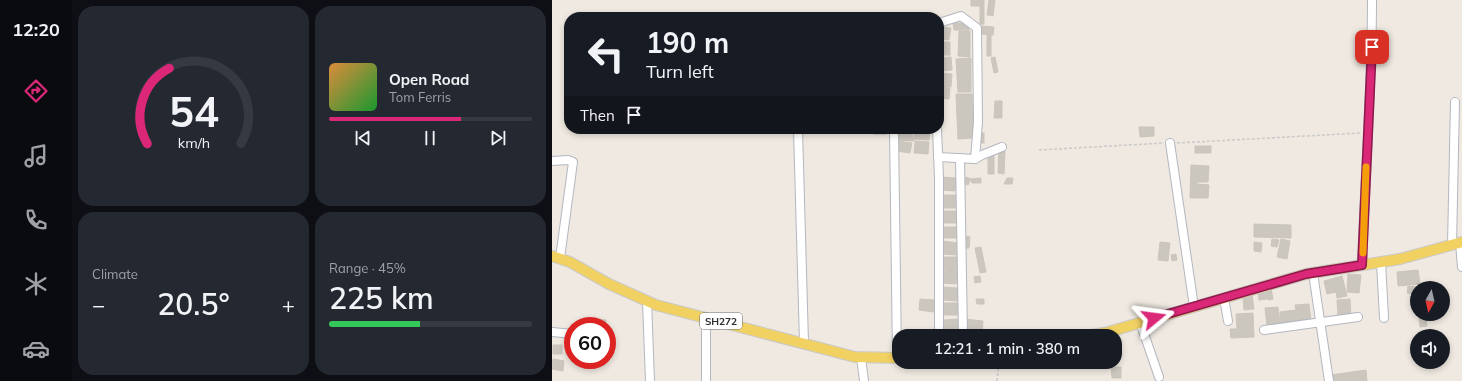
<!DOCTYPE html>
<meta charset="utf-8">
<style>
body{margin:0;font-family:Mulish,sans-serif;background:#242831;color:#f1f3f6;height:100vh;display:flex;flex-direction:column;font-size:15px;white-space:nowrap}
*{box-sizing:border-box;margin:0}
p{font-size:13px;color:#9ea1a6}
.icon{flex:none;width:22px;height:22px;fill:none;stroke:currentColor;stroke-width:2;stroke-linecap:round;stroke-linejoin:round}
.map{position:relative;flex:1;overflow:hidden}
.side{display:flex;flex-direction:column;gap:6px;padding:6px;background:#0d0f14;width:480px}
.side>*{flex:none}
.top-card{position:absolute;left:12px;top:12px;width:380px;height:122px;border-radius:16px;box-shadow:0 2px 6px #0003;background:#171b24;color:#f1f3f6;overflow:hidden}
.needle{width:26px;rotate:188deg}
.fabs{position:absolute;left:858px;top:281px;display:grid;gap:8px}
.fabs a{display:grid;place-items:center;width:40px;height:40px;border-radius:50%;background:#171b24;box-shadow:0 2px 6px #0003;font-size:20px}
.speed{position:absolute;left:12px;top:317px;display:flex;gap:8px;font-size:20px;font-weight:700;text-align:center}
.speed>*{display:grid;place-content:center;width:52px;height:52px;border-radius:50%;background:#171b24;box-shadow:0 2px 6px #0003;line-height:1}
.speed .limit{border:6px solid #d22;background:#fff;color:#111}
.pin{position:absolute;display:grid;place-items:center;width:34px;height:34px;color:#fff;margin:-17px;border-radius:8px;box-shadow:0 2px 6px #0006}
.me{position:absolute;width:44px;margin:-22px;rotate:74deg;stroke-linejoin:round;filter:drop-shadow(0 0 3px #0008)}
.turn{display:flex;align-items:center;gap:14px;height:84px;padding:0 16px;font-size:18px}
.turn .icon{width:52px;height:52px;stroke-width:2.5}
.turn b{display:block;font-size:28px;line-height:34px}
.then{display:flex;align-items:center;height:38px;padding:0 16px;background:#0003;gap:8px;font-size:15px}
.big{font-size:30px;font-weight:600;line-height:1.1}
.side .widget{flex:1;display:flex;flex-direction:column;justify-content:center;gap:6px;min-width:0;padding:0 14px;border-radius:16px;background:#242831}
.side .dial{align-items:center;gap:0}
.dial svg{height:104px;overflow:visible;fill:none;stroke:#363941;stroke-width:7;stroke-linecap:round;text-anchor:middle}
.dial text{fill:#f1f3f6;stroke:none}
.song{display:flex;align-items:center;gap:12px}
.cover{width:48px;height:48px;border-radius:6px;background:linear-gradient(135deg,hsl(30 70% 55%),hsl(130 70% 35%))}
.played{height:4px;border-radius:2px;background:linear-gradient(90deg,#db2777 65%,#363941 65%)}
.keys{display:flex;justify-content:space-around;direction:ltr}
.heat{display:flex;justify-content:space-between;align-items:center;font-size:22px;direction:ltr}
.charge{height:6px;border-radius:3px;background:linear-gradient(90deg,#34c759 45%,#363941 0)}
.side .tiles{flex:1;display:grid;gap:6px;grid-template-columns:repeat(2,1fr)}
.trip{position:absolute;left:340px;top:329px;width:230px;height:40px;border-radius:16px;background:#171b24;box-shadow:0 2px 6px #0003;font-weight:600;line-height:40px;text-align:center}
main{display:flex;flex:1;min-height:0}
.tabs{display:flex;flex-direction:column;width:72px;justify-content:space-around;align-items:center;background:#090b0e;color:#9ea1a6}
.tabs .icon{width:28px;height:28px}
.tabs .active{color:#db2777}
.tabs b{font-size:18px;color:#f1f3f6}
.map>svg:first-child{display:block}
</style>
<main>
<nav class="tabs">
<b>12:20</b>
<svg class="icon active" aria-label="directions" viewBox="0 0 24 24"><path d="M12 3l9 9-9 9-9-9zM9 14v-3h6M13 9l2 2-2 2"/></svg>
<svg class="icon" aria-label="music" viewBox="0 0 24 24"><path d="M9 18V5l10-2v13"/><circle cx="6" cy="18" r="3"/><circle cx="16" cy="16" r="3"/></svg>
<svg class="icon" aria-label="phone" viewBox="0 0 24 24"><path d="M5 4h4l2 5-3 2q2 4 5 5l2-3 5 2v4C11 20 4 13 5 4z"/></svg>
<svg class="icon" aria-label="climate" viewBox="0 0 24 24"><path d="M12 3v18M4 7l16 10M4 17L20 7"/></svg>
<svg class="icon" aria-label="car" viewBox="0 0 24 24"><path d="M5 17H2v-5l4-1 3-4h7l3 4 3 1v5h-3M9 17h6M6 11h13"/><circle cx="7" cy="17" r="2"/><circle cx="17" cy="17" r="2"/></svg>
</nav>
<section class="side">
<div class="tiles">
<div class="widget dial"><svg viewBox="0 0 100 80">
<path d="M14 69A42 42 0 1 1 86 69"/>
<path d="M14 69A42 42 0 0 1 31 11" stroke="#db2777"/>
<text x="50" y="56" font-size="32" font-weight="700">54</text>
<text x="50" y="72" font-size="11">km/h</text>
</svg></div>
<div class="widget">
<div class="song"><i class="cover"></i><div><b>Open Road</b><p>Tom Ferris</p></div></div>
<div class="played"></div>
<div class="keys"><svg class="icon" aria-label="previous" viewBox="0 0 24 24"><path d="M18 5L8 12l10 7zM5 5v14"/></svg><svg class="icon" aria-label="pause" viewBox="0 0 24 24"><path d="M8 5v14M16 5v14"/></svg><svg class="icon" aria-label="next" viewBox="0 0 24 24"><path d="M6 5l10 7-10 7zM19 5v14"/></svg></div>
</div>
<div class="widget"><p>Climate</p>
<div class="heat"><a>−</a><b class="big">20.5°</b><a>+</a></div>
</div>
<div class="widget"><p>Range · 45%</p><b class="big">225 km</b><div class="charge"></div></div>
</div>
</section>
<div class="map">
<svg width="910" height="381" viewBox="0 0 910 381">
<rect width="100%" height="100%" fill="#efe9e1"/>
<g fill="#cbc7bf" stroke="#cbc5ba">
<polygon points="419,0 432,0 432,24 428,24 428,6 419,6"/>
<polygon points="437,0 443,0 441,16 435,15"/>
<polygon points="401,23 417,23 417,30 402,30"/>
<polygon points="430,26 442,27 441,35 429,34"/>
<polygon points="387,27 399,28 397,40 387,39"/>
<polygon points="407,31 418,31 418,57 406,56"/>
<rect x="435" y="35" width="4" height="21"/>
<rect x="387" y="42" width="11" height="13"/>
<polygon points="399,57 400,70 387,71 387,58"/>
<polygon points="443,57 446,72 442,73 439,58"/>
<polygon points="419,58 419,92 406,92 404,59"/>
<polygon points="387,73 400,74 399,87 387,86"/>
<polygon points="387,87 398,88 397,99 387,98"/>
<polygon points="404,94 420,94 421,138 406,139"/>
<polygon points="443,101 450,101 450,118 442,118"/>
<polygon points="587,127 602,127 602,136 588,137"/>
<polygon points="322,129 335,129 334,134 322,134"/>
<polygon points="344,129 359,129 362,141 344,140"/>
<polygon points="363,129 378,129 377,140 362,139"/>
<rect x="427" y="133" width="5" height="10"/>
<polygon points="345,141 360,143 358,153 344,151"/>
<polygon points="363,141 377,142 376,154 362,153"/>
<rect x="643" y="146" width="16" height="7"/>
<polygon points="447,150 453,151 452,174 446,173"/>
<rect x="436" y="154" width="6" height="20"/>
<polygon points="639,165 657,166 656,182 645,182 645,184 657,185 656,198 638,198"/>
<polygon points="389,177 404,178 403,191 388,190"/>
<polygon points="414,177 419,179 416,185 411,183"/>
<polygon points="429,178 429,183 420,183 419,179"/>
<polygon points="455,178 461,178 460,184 452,184"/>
<rect x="389" y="195" width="15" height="13"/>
<polygon points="389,211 405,211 404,223 389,223"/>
<polygon points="702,224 739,225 739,238 702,237"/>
<rect x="390" y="227" width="15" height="11"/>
<polygon points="414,236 418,237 417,248 413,248"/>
<polygon points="720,239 727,240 725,247 719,246"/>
<polygon points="729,239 738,241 735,259 725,257"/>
<polygon points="391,241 406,243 405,255 390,254"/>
<polygon points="608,242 618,243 616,261 606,260"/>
<polygon points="702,242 710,243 709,252 702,251"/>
<polygon points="429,247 434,272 428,273 423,248"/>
<polygon points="624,254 625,260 620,261 619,255"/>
<polygon points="390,257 406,257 405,271 389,270"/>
<polygon points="866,270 868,284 846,286 845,272"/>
<polygon points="398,271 406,272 404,284 390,283 391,272"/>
<polygon points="796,274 809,275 807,293 795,292"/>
<polygon points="428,276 429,282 423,283 422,277"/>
<polygon points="790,276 795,296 785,298 784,292 775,294 772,281"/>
<polygon points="856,286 865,287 864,294 855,293"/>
<polygon points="392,287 406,288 405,301 390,300"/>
<polygon points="706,288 714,288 715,299 707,300"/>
<polygon points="719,288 721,299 716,300 714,289"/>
<polygon points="700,295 702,309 692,310 691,296"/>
<polygon points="865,295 865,308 861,308 859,296"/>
<polygon points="368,299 383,300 382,312 367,310"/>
<polygon points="424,299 432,299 432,304 425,304"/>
<polygon points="798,299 799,317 786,317 785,300"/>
<rect x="392" y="303" width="14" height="12"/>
<polygon points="757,304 759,321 729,324 728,312 744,310 743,305"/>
<polygon points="726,307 728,325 715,326 713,308"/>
<polygon points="701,313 702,337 679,338 678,329 685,329 684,314"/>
<polygon points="874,315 875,326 868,327 867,316"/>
<polygon points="44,319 54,320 54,326 43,326"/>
<polygon points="407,319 408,332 392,332 392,320"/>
<polygon points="413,319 431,321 430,333 412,331"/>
<rect x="1" y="345" width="9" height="9"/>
<polygon points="563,355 567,356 566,362 563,361"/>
<polygon points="1,359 12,361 11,371 0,369"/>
<polygon points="559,367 569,367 569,378 560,378"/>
<polygon points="814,370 815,381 780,381 779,375"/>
</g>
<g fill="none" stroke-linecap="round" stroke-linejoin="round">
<defs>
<g id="minor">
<polyline points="387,23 409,16 425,28 426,122 423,159"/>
<polyline points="246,129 252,343"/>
<polyline points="342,129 345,358"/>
<polyline points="385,129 387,178 387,336"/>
<polyline points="618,143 642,307"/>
<polyline points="386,157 423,159 430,155 450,147"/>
<polyline points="408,158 411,336"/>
<polyline points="0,161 16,160 21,162 8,258"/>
<polyline points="908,243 910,267"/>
<polyline points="900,245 903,102"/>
<polyline points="829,262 832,318"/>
<path d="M810 265C813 177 820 88 820 0"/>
<polyline points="761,273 777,381"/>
<polyline points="672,298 676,321"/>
<polyline points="95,301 98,381"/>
<polyline points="588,322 607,377"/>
<polyline points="712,330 806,317"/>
<polyline points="0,332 21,334"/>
<polyline points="309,357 312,381"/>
<polyline points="154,381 154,317"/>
</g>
<g id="major">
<polyline points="0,256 18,262 57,284 104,305 303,357 347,358"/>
<polyline points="532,336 553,333 754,274 848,259 910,242"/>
</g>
</defs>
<use href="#minor" stroke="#b4b7c1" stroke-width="10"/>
<use href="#major" stroke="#c9c9c9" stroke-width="12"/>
<g stroke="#c9c9c9" stroke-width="1.5" stroke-dasharray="3 2" stroke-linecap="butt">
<polyline points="625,143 809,133"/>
<polyline points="487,150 612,143"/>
<polyline points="445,381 447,362"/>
</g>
<use href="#minor" stroke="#fff" stroke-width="8"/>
<use href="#major" stroke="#f2d163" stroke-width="10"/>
</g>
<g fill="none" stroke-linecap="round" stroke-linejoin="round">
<defs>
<polyline id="route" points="602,318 754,274 810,265 820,47"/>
</defs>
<use href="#route" stroke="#8e194d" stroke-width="10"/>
<use href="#route" stroke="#db2777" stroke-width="7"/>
<polyline stroke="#f59e0b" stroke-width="7" points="811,253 814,167"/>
</g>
<g text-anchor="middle" stroke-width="3.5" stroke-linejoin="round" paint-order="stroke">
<rect fill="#fff" stroke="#6d6d6d" stroke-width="1" x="148" y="313" width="42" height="16" rx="3"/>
<g font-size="10" font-weight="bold" fill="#2e2e2e">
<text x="169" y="325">SH272</text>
</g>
</g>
</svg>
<div class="fabs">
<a><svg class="needle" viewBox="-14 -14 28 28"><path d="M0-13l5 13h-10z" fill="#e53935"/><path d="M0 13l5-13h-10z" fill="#9ea1a6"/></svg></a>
<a><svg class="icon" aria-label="sound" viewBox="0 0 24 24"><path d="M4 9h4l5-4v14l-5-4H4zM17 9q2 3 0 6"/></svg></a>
</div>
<div class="speed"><div class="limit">60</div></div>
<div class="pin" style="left:820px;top:47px;background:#d93025"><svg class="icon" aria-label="arrive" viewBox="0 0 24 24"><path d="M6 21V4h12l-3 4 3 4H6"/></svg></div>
<svg class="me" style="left:602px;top:318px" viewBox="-20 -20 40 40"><path d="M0-17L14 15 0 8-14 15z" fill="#db2777" stroke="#fff" stroke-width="4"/></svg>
<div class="trip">12:21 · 1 min · 380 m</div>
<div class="top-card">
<div class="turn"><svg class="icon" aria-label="left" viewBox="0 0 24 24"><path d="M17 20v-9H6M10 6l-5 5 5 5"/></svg><div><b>190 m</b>Turn left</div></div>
<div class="then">Then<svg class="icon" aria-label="arrive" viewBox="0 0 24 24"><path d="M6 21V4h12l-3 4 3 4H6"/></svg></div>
</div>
</div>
</main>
